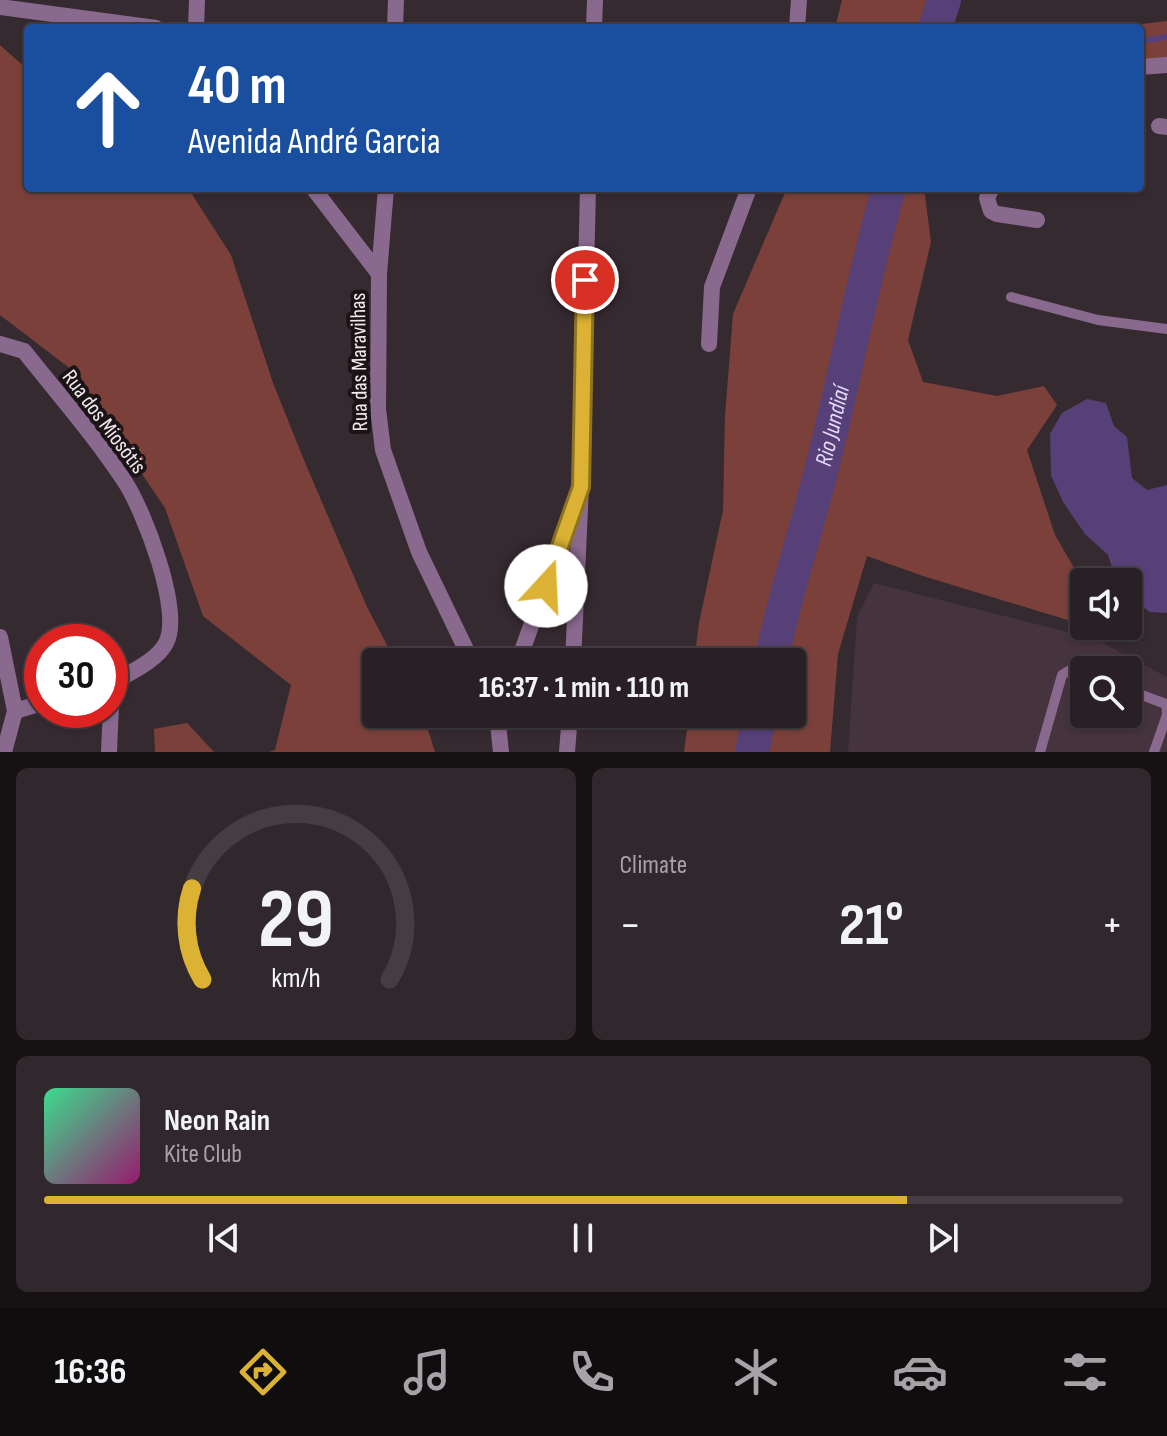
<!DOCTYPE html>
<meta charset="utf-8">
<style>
body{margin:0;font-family:"Sofia Sans Condensed",sans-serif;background:#30282d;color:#f1f3f6;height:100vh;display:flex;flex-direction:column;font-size:30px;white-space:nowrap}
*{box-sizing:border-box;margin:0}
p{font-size:26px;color:#a5a3a7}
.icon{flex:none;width:44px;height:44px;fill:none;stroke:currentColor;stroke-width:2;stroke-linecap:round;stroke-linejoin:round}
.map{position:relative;height:752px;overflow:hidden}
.details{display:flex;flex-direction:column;gap:16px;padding:16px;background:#161214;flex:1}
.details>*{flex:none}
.banner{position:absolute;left:24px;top:24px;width:1120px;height:168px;border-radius:8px;box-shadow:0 2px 6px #0004,0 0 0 2px #443e42;background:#1a4fa0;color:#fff;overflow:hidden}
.buttons{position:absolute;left:1070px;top:568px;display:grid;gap:16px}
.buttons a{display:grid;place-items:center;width:72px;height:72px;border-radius:8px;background:#282025;box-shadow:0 2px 6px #0004,0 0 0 2px #443e42;font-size:40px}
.speed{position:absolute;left:24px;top:624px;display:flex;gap:16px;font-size:40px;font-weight:700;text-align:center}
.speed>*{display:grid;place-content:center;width:104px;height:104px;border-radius:50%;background:#282025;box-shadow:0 2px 6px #0004,0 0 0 2px #443e42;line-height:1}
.speed .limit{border:12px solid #d22;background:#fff;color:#111}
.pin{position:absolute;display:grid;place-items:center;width:68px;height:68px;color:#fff;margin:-34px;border:4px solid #fff;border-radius:50%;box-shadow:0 2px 8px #0007}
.me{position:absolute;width:88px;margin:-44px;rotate:20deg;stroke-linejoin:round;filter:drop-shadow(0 0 6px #0008)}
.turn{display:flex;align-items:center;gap:28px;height:168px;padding:0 32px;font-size:36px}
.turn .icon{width:104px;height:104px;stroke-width:2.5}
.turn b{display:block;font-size:56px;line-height:68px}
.big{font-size:60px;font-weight:700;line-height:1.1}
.details .tile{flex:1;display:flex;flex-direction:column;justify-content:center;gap:12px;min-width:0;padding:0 28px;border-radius:12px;background:#30282d}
.details .dial{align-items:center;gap:0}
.dial svg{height:208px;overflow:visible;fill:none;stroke:#443e42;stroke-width:7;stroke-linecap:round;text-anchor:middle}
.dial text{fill:#f1f3f6;stroke:none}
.song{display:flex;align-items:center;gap:24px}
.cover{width:96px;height:96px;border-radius:12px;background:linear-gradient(135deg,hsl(150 70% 55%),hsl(320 70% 35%))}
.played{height:8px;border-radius:4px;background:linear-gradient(90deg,#dbb233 80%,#443e42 80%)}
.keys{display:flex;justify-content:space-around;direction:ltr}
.heat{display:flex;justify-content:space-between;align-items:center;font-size:44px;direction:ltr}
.details .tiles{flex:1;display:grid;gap:16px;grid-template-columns:1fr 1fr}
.tile:last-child{grid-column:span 2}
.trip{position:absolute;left:362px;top:648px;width:444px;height:80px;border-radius:8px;background:#282025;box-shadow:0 2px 6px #0004,0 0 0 2px #443e42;font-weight:700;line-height:80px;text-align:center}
.tabs{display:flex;height:128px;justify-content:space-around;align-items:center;background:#100d0f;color:#a5a3a7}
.tabs .icon{width:56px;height:56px}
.tabs .active{color:#dbb233}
.tabs b{font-size:36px;color:#f1f3f6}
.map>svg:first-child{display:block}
</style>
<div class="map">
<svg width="1167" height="752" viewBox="0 0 1167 752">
<rect width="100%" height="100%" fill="#362a31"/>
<path fill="#45333d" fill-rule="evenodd" d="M874 583 1095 639 1167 677V752H848L857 617ZM1084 670H1128V714H1084Z"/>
<g fill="#7b403a">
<polygon points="842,0 946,0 950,28 835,28"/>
<polygon points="1167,21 1167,60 1140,62 1140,28 1109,28"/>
<polygon points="0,45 28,70 28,188 188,188 231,255 273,383 306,465 367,607 396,662 376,662 376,714 423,714 435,752 269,752 275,750 291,685 203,616 165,508 72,370 0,315"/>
<polygon points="787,188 924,188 931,242 908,340 923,382 997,396 1044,386 1057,405 1027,450 1055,535 1084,585 1084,625 923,576 867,556 838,654 830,752 684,752 689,714 792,714 792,662 694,662 699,623 723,510 725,416 733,314"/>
<polygon points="187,723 214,752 155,752 154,729"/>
</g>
<polygon fill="#574078" points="1087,399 1106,403 1114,426 1127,437 1132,478 1147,490 1167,485 1167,613 1150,612 1128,596 1128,582 1117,582 1108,555 1085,534 1063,502 1051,475 1050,434 1062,413"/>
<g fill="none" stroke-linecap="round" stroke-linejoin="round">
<polyline stroke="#574078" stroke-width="6" points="1140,41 1167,37"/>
<g stroke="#574078" stroke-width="34">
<polyline points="935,28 944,0"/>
<path id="s1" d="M771 662C784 596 806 533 822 467 846 374 862 280 889 188"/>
<polyline points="752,752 760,714"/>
</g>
<g stroke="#8a698f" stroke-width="10">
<polyline points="1011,297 1098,320 1167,329"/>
<polyline points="1128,690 1166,704 1167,712"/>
<polyline points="1040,752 1062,675 1070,670 1084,675"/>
<polyline points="1154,752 1167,715"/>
</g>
<g stroke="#8a698f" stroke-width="16">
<polyline points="0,7 156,28"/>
<polyline points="196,28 197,0"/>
<polyline points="395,28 396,0"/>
<polyline points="594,28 595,0"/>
<polyline points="797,28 799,0"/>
<polyline points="1140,67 1167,65"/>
<polyline points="1159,126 1167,127"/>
<polyline points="313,188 379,274"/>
<polyline points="386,188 379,274 378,409 383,450 419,552 472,662"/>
<polyline points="992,188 987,198 991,211 997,214 1037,220"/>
<path d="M0 344 24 351C58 394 95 436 125 482 144 511 183 612 166 643 157 661 129 673 112 683L109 752"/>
<polyline points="709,344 712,287 749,188"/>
<polyline points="0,637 15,711 4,752"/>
<polyline points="518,662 575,504"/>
<polyline points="573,662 581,487 588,188"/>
<polyline points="15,711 42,703"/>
<polyline points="497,714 501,752"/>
<polyline points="567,752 570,714"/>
</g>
</g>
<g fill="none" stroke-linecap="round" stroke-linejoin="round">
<defs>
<polyline id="route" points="546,586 581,487 585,280"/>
</defs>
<use href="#route" stroke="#8e7421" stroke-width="20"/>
<use href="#route" stroke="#dbb233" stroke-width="14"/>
</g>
<g text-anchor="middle" stroke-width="8" stroke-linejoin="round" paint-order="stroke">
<g font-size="22" fill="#f2eaee" stroke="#1a1417">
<text transform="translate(358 362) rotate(-91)" y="8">Rua das Maravilhas</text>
<text transform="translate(105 421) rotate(53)" y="8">Rua dos Miosótis</text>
</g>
<g font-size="24" font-style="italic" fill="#e5d9fc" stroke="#1a1417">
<text dy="8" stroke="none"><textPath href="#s1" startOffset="244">Rio Jundiaí</textPath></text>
</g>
</g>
</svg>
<div class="buttons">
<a><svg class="icon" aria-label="sound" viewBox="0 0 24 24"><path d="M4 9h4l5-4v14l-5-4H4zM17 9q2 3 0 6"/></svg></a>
<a><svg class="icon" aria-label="search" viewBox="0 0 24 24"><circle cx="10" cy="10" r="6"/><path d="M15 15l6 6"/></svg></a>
</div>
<div class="speed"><div class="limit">30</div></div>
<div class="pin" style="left:585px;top:280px;background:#d93025"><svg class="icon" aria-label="arrive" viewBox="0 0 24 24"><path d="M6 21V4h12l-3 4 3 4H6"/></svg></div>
<svg class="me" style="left:546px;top:586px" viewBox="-20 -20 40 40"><circle r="19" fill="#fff"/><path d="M0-13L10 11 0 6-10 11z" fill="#dbb233"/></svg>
<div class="trip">16:37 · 1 min · 110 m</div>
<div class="banner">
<div class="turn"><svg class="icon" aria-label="ahead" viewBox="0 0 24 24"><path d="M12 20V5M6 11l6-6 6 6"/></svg><div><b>40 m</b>Avenida André Garcia</div></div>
</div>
</div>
<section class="details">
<div class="tiles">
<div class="tile dial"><svg viewBox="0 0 100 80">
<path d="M14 69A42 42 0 1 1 86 69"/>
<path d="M14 69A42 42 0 0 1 10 34" stroke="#dbb233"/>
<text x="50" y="56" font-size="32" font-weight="700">29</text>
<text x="50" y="72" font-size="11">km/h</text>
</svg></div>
<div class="tile"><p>Climate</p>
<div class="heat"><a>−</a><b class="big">21°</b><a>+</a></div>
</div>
<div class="tile">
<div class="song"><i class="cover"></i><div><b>Neon Rain</b><p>Kite Club</p></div></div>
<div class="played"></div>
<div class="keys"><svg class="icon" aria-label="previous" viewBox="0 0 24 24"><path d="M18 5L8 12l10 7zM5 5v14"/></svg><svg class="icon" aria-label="pause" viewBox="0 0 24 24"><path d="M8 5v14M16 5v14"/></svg><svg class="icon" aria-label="next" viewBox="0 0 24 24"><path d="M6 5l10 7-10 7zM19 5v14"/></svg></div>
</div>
</div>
</section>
<nav class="tabs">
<b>16:36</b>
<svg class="icon active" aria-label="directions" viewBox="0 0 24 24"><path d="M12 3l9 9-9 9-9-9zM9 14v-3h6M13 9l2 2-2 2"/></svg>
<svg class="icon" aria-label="music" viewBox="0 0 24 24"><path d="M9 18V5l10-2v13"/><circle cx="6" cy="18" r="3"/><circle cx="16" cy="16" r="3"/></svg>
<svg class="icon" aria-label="phone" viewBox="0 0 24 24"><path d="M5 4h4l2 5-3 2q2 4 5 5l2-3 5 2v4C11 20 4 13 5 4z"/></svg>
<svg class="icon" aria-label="climate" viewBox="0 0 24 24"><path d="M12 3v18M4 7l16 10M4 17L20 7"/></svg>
<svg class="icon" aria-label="car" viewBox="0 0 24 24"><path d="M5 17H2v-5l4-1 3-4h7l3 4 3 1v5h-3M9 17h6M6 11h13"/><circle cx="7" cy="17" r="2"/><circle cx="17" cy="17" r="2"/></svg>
<svg class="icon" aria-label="filters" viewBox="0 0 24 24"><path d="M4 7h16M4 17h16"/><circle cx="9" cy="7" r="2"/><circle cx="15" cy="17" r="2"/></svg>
</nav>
